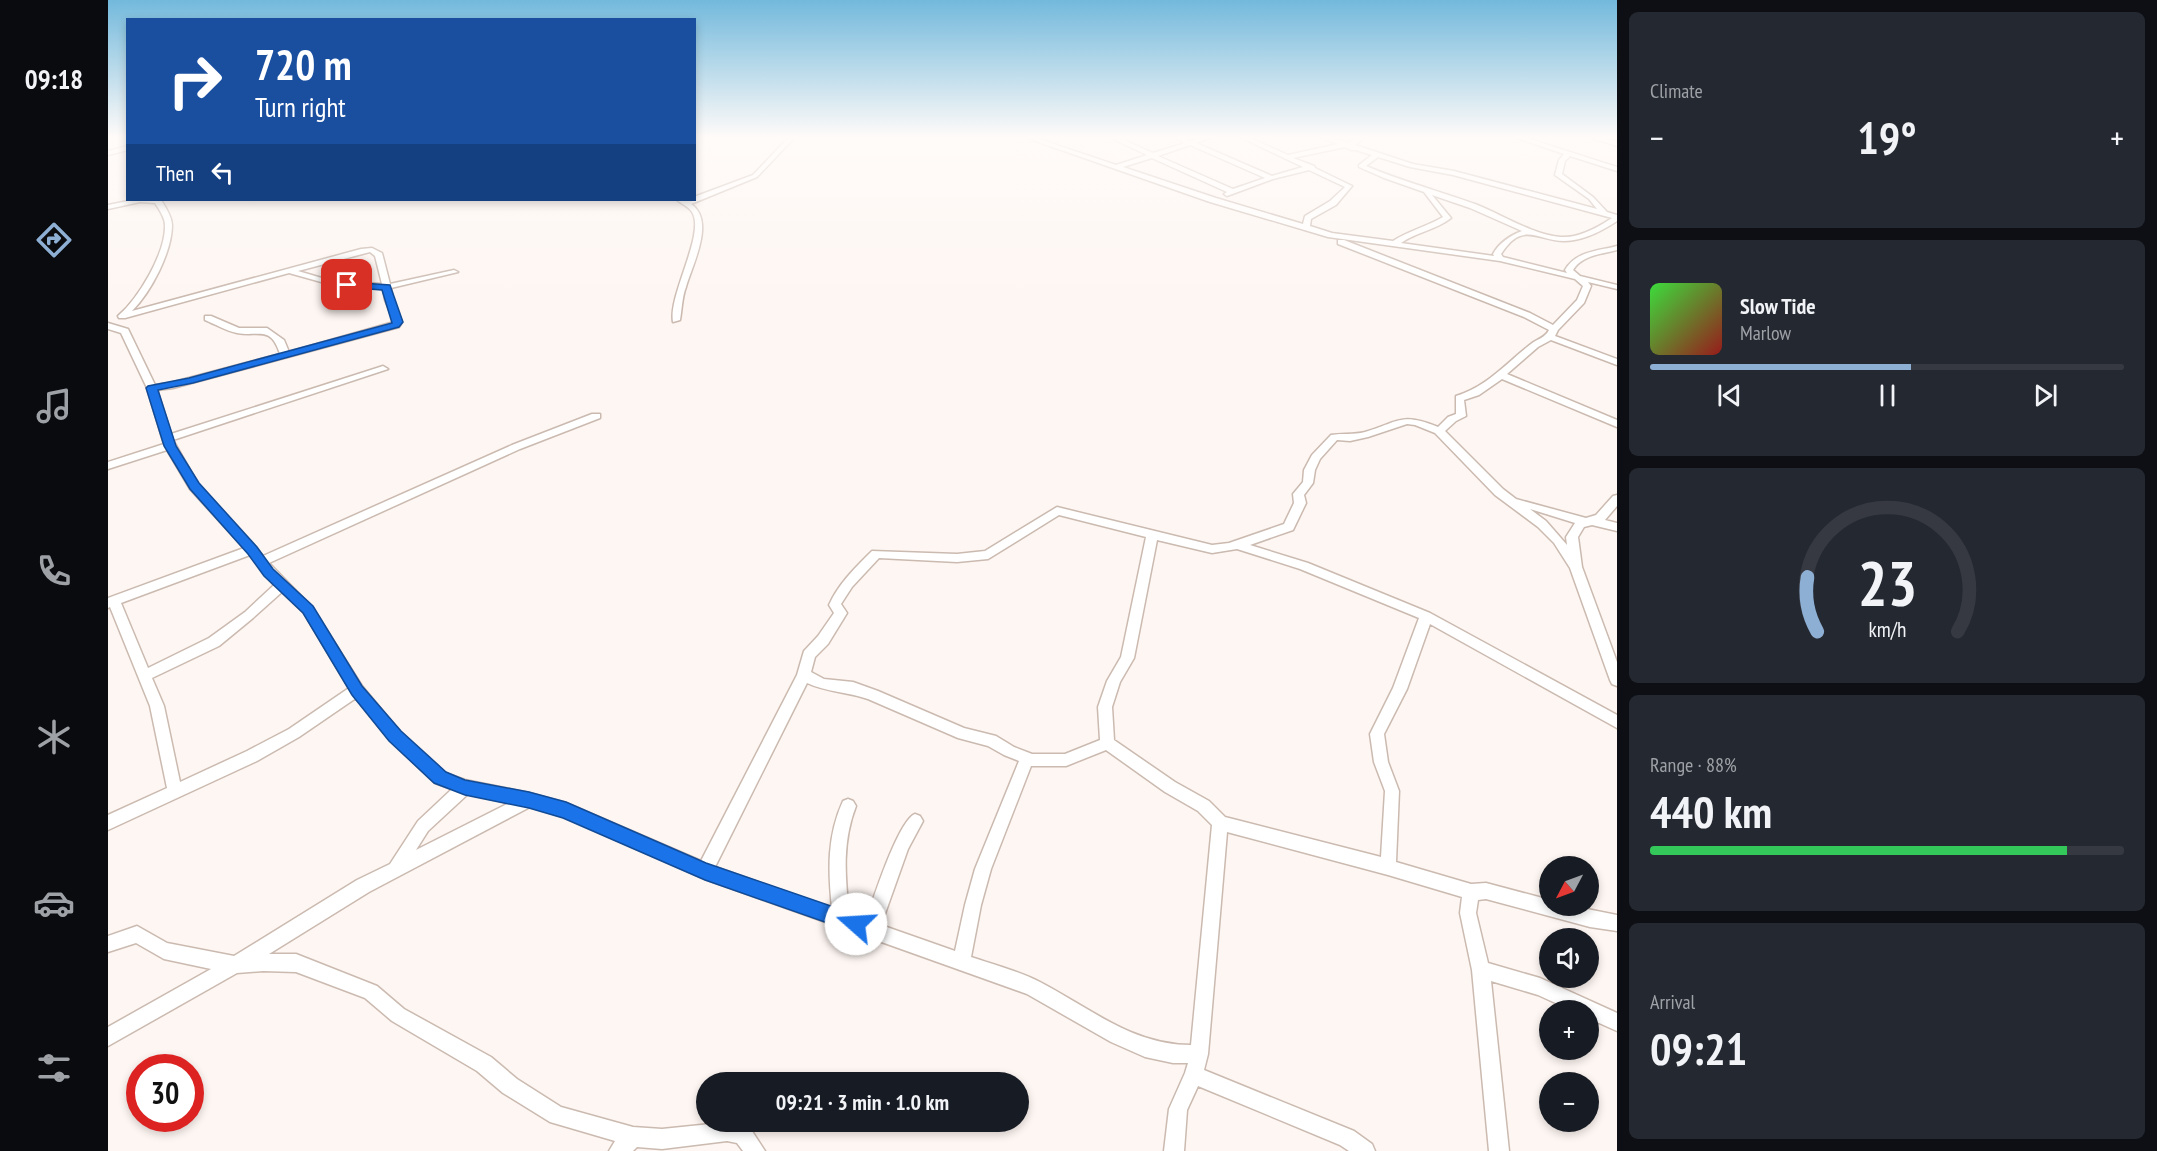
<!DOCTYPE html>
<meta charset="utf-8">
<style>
body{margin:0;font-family:"PT Sans Narrow",sans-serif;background:#242831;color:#f1f3f6;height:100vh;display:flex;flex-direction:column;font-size:22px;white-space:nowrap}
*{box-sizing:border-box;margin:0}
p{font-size:20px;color:#9ea1a6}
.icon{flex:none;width:33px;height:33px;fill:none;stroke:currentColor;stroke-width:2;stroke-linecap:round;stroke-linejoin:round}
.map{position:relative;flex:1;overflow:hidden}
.panel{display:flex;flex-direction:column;gap:12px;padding:12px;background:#0d0f14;width:540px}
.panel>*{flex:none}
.banner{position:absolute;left:18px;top:18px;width:570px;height:183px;border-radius:0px;box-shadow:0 3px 9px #0003;background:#1a4fa0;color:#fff;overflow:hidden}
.needle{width:39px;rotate:229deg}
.tools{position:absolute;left:1431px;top:856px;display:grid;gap:12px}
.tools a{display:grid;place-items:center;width:60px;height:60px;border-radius:50%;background:#171b24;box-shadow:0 3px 9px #0003;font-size:30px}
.speed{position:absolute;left:18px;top:1054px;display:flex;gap:12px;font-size:30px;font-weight:700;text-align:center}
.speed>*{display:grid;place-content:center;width:78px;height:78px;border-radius:50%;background:#171b24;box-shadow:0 3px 9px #0003;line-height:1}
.speed .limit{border:9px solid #d22;background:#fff;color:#111}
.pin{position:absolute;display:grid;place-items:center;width:51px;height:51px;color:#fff;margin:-26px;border-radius:12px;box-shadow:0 3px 9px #0006}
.me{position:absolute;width:66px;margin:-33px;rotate:289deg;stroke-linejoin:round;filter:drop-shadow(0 0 4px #0008)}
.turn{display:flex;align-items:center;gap:21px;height:126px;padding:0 30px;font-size:27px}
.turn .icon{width:78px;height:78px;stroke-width:2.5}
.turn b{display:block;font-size:42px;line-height:51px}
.then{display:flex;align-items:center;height:57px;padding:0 30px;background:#0003;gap:12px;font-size:22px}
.big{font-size:45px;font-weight:800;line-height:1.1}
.panel .tile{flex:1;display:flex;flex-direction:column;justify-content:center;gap:9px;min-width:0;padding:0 21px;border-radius:9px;background:#242831}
.panel .dial{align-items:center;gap:0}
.dial svg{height:156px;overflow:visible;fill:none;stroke:#363941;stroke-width:7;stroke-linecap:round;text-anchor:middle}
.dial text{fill:#f1f3f6;stroke:none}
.song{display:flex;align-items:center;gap:18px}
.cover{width:72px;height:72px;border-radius:9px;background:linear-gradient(135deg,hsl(120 70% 55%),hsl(0 70% 35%))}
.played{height:6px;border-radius:3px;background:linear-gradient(90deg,#8eafd4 55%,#363941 55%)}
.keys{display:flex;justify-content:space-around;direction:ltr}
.heat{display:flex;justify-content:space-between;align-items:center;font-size:33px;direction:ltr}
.charge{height:9px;border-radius:4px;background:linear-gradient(90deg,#34c759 88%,#363941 0)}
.trip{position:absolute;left:588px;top:1072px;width:333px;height:60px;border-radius:30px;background:#171b24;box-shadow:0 3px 9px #0003;font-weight:800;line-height:60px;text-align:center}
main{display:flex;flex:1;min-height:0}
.tab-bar{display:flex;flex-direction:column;width:108px;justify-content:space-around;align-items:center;background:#090b0e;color:#9ea1a6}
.tab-bar .icon{width:42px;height:42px}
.tab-bar .active{color:#8eafd4}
.tab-bar b{font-size:27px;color:#f1f3f6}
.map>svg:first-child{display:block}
</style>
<main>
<nav class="tab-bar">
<b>09:18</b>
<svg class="icon active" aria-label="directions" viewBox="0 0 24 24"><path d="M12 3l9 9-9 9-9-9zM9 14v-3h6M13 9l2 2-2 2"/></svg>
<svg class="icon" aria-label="music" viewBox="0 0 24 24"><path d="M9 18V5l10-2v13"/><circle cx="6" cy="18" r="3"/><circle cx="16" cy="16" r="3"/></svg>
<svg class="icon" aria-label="phone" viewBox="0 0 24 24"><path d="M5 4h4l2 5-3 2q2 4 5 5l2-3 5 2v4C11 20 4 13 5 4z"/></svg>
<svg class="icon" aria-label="climate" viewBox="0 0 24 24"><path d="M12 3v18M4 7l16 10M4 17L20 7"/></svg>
<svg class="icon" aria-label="car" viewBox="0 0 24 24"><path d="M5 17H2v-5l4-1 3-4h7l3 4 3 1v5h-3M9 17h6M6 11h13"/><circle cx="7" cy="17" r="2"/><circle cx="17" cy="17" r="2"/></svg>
<svg class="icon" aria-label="filters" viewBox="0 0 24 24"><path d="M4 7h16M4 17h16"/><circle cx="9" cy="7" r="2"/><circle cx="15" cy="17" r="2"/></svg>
</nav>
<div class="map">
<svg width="1509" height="1151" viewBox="0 0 1509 1151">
<rect width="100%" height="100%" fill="#fef6f2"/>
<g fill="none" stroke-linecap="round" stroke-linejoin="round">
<defs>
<g id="street">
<path d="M681 137H687L649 177 583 204C608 221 584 265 578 287 574 297 574 309 572 320L565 322C560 295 598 233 584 212 581 207 574 204 569 200H586V197L645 175Z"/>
<path d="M916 137H925L1008 165 1039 155 1001 137H1009L1045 153 1077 143 1066 137H1074L1083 141 1095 137H1104L1088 143 1164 176 1195 167 1132 137H1140L1180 155 1230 144 1211 137H1220L1240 143 1250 137H1257L1247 145 1305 164 1346 171 1489 209 1481 199 1447 175 1451 160 1456 154 1406 137H1415L1509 167V171L1462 156 1457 161 1454 174 1485 197 1499 212 1509 215V221C1494 231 1475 241 1456 241 1429 241 1415 220 1393 254L1395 257 1459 273 1457 270C1468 251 1490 251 1509 246V250C1494 254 1474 255 1465 270L1472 276 1509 285V289L1480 282 1483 286 1476 303 1450 330 1447 336 1509 359V365L1443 340 1430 347 1399 374 1509 420V427L1394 379 1371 395 1356 400 1358 416 1348 421 1337 431 1395 489 1408 499 1478 518 1488 515 1505 496 1509 495V506L1497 520 1509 523V531L1484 525 1476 527 1470 537 1474 567 1509 662V686L1504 684 1502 680 1462 568 1446 543 1430 527 1387 495 1327 433 1307 425 1299 424 1260 437 1242 441 1229 440 1212 459 1207 470 1205 483 1196 495 1198 503 1185 530 1142 545 1200 563 1322 613 1509 715V728L1322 624 1299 689 1276 734 1280 762 1291 791 1288 862 1363 884 1378 883 1442 900V906H1464L1509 915V931L1482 927 1378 899 1370 900 1368 913 1380 963 1432 978 1509 1013V1031L1480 1018V1011H1465L1430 995 1383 981 1401 1151H1381L1364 970 1352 913 1354 897 1280 875 1119 832 1100 1054 1096 1070 1246 1131 1264 1144 1267 1151H1241L1232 1145 1090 1086 1079 1110 1076 1151H1056L1061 1109 1077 1073 1080 1063H1065L1037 1057 1003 1042 919 994 597 879 456 817 422 807 261 892 161 954H188L269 986 296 1009 383 1057 409 1079 453 1107 525 1127 554 1129 622 1122 642 1128 657 1151H635L629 1143 619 1141 554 1149 529 1147 525 1151H501L507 1141 442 1122 395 1093 369 1071 284 1021 257 998 188 972 155 971 129 973 0 1046V1027L103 969 56 959 28 943 0 952V936L29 926 59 943 126 956 249 880 282 864 310 821 344 789 327 783 282 740 248 698 191 737 149 761 0 830V815L59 788 42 706 2 607 0 608V598L136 548 82 489 59 450 0 469V462L56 444 39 388 13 333 0 329V323L20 329 47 385 62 383 172 354C163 325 150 337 129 333 118 331 107 324 97 320V316H103L131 328H159L176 340 181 352 286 322 277 300 275 289 224 285 181 273 17 318H11L10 316C30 299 58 253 57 225 57 218 51 209 47 203L32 202 0 209V205L25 200H53C57 206 64 217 64 225 64 252 43 292 24 311L253 249 264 248 274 253 282 284 346 270 350 272 283 288 285 300 294 322 291 327 65 388 49 390 63 434 272 367 275 366 280 369 65 440 90 484 155 556 404 445 484 414H492V418L412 449 161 563 204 607 254 686 292 732 337 773 357 780 421 793 458 803 593 861 689 675 696 651 710 636 726 613 721 605C731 583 747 568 764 551L849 554 877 551 949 507 1104 545 1121 543 1176 524 1186 503 1185 494 1195 482 1196 470 1204 455 1223 435C1234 433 1245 435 1257 432 1291 422 1293 412 1330 427L1340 417 1348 414V396C1380 386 1397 364 1423 344 1429 339 1437 338 1441 330L1416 317 1230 244V240H1236L1422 313 1445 325 1469 300 1475 286 1467 279 1392 261 1220 237 1102 202ZM1082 145 1157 178 1125 189 1050 156ZM1237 147 1243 150H1248L1264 155 1251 165V167L1276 178 1316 192 1335 217C1318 227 1300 231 1285 241L1224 233 1202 226 1203 219 1228 205 1244 186 1207 168 1206 166 1185 158ZM1270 157 1302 167 1345 175 1504 218C1489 228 1471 238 1453 237 1425 235 1393 214 1367 204 1331 191 1293 181 1258 166ZM1044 158 1119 192 1116 194 1119 196 1165 179 1201 170 1237 187 1222 201 1197 216 1195 224 1108 198 1015 167ZM1324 195 1362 208 1414 231C1403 235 1391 243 1385 254L1386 256 1293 243C1308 232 1328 230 1343 218ZM262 252 267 256 274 284 224 281 190 271ZM1422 509 1467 523 1458 537 1459 545 1438 521ZM951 515 1038 537 1013 657 999 681 990 707 992 740 957 754H924L906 747 888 736 856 728 770 691 745 682 716 679 703 672 707 657 720 644 739 613 733 604 744 587 771 558 849 562 880 559ZM1049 540 1104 553 1129 549 1192 569 1311 618 1285 688 1262 734 1266 762 1277 791 1273 857 1117 817 1101 801 1067 782 1006 740 1004 707 1012 682 1026 658ZM142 555 166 585 137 612 101 638 40 668 13 603ZM174 592 196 613 241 688 181 729 139 751 72 782 56 706 44 678 111 646 145 618ZM699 683C718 692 740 692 760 699L850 738 880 746 896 755 911 761 867 869 857 905 847 951 773 925 800 849 815 821 812 816 807 814C790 821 765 900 758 920L741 914C737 876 734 842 748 806L745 801 740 799 735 801C719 836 720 870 724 908L607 867ZM998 750 1057 792 1090 811 1104 825 1083 1045C1024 1045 982 1008 932 982 911 971 886 965 863 957L873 905 883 869 923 766H958ZM360 794 401 803 308 850 320 831Z"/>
<polygon points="1481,137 1491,137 1509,142 1509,146"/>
<polygon points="20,146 20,150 0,155 0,151"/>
</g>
</defs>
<use href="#street" stroke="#cbbab0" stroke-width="3"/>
<use href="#street" fill="#fff" fill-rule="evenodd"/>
</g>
<linearGradient id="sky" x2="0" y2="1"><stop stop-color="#73b9dc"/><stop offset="0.46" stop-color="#fffbf9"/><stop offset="1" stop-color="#fffbf9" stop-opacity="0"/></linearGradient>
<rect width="1509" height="298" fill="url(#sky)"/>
<polygon fill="#1a73e8" stroke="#114b97" stroke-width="1.5" points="239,282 282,285 295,322 291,327 85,383 50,390 68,446 91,483 149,547 165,569 205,606 254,686 293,731 338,772 357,780 421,792 458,802 598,863 755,917 757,924 755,931 748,933 597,880 455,818 421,808 357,795 326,783 281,741 244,695 195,613 156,576 140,554 82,489 56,446 38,388 40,386 81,378 284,323 274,290 236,287 236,283"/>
</svg>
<div class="tools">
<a><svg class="needle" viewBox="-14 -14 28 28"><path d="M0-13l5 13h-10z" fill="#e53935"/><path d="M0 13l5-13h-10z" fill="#9ea1a6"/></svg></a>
<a><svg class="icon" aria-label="sound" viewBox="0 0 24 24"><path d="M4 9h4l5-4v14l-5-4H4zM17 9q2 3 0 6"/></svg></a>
<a>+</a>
<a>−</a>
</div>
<div class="speed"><div class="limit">30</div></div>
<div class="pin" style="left:239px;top:285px;background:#d93025"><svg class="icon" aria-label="arrive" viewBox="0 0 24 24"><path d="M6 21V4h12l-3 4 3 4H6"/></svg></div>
<svg class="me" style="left:748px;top:924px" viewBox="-20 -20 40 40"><circle r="19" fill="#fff"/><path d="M0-13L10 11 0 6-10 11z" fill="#1a73e8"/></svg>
<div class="trip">09:21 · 3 min · 1.0 km</div>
<div class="banner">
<div class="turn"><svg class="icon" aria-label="right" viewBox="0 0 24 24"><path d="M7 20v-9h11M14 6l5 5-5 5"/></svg><div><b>720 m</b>Turn right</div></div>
<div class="then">Then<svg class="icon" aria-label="left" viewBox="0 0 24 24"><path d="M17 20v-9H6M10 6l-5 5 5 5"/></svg></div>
</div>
</div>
<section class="panel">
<div class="tile"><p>Climate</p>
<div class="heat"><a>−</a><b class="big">19°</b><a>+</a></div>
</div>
<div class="tile">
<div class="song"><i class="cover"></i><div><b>Slow Tide</b><p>Marlow</p></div></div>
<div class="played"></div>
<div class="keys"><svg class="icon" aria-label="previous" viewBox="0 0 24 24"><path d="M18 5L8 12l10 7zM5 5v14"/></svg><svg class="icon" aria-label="pause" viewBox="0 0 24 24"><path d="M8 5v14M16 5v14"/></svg><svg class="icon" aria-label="next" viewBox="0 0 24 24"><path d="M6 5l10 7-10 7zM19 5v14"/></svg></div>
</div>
<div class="tile dial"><svg viewBox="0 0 100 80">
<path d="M14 69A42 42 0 1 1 86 69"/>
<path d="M14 69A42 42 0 0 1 9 41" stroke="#8eafd4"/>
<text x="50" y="56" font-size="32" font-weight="700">23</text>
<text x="50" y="72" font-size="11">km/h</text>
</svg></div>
<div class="tile"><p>Range · 88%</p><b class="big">440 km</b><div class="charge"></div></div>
<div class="tile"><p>Arrival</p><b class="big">09:21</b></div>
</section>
</main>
